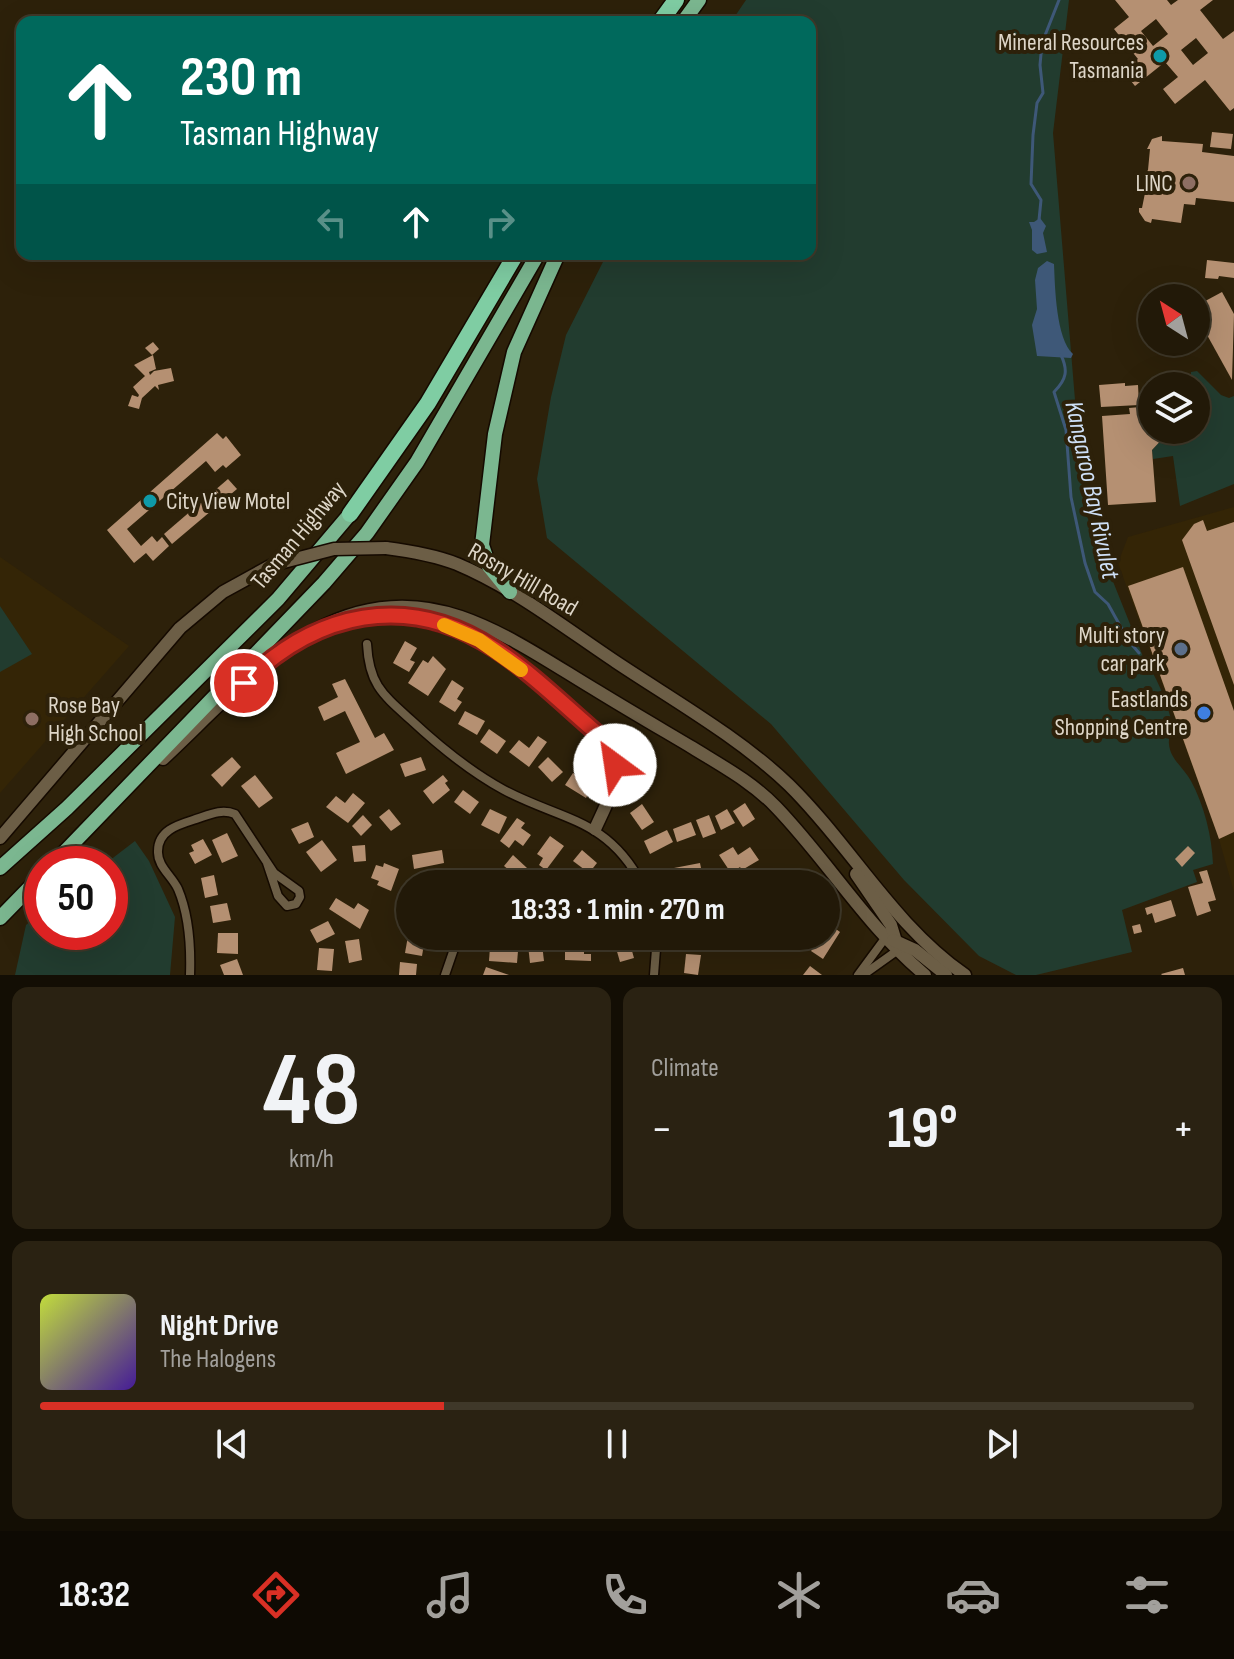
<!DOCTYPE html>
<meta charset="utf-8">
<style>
body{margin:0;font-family:"Sofia Sans Condensed",sans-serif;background:#2a2212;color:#f1f3f6;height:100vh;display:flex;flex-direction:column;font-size:30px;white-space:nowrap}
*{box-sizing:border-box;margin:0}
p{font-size:26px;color:#a2a09c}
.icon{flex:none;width:44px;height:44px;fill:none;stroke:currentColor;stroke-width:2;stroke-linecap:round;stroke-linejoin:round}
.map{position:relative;height:975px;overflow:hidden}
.panel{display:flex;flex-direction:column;gap:12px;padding:12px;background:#130e04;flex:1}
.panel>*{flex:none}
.banner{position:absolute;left:16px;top:16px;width:800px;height:244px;border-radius:16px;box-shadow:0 8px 32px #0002,0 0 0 2px #3f3829;background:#00695c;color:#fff;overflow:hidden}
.needle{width:52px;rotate:324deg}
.controls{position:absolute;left:1138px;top:284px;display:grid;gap:16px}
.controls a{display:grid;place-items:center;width:72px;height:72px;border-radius:50%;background:#221908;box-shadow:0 8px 32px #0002,0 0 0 2px #3f3829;font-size:40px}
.speed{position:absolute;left:24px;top:846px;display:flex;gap:16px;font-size:40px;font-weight:700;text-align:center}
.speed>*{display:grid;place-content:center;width:104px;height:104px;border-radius:50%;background:#221908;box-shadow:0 8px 32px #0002,0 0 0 2px #3f3829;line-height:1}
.speed .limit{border:12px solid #d22;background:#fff;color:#111}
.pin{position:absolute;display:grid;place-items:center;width:68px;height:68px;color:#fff;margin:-34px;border:4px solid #fff;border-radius:50%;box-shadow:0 2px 8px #0007}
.me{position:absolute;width:88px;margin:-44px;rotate:329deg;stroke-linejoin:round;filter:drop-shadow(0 0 6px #0008)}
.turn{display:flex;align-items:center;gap:28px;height:168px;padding:0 32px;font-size:36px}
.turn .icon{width:104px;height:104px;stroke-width:2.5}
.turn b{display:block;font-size:56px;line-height:68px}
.lanes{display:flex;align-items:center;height:76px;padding:0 32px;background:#0003;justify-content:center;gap:40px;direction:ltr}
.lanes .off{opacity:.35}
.big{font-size:60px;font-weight:700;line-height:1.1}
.panel .tile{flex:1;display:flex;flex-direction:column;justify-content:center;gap:12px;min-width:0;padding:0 28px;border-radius:16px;background:#2a2212}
.panel .dial{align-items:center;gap:0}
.dial b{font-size:104px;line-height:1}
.song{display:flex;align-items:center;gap:24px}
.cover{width:96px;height:96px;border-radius:12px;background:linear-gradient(135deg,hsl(70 70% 55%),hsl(260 70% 35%))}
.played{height:8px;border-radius:4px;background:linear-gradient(90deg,#d93025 35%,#3f3829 35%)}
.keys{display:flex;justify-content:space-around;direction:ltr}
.heat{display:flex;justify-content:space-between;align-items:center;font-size:44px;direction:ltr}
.panel .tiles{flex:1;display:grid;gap:12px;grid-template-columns:1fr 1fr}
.tile:last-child{grid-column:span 2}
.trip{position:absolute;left:396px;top:870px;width:444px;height:80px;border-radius:40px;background:#221908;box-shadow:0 8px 32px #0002,0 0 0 2px #3f3829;font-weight:700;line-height:80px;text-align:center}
.tab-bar{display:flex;height:128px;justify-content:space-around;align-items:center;background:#0e0a03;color:#a2a09c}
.tab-bar .icon{width:56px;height:56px}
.tab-bar .selected{color:#d93025}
.tab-bar b{font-size:36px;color:#f1f3f6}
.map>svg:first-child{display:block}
</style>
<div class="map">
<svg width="1234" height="975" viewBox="0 0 1234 975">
<rect width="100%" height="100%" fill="#2d210a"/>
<g fill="#342506">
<polygon points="1234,507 1234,892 1219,839 1118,563 1128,537"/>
<polygon points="0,557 129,646 0,793"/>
</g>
<g fill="#223c2f">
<path d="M746 0H1069L1053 133 1084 509 1146 664C1156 673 1171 712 1172 726 1172 732 1168 738 1169 744 1170 759 1184 768 1191 781 1204 805 1212 836 1213 864L1193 870 1197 882 1122 910 1132 952 1036 975H1016L979 956 904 880 771 724 547 538 537 479 551 397 566 335 607 254H810V22H731Z"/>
<polygon points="1197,371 1221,395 1229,398 1234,396 1234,484 1180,506 1173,456 1153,459 1152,450 1166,435 1160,430 1196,430 1196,386 1162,386 1162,384 1191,381 1191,372"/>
<polygon points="0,606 32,654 0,672"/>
<polygon points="135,841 149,861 175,917 170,975 15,975 26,925 42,912 42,932 110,932 110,864 105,864"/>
</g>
<g fill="#3e5878">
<polygon points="1040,218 1046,226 1043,233 1047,252 1037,254 1032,250 1032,230 1029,222 1034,222"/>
<path d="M1047 261 1054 264C1055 287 1056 339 1073 354L1071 358 1037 356 1032 325 1037 309 1035 280 1038 268Z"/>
</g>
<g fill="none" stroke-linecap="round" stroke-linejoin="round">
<g stroke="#3e5878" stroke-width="3">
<polyline points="1039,220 1041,200 1031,184 1033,135 1037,103 1043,93 1040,65 1042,43 1059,0"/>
<path d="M1061 355C1068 370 1067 379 1054 392L1066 430 1071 497 1085 563 1095 592 1108 604 1128 640 1139 653"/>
</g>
</g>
<g fill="#b59072" fill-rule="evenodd">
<path d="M1115 0H1167L1171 5 1178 0H1213L1200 10 1223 39 1234 31V108L1230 111 1205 80 1175 104 1163 89 1178 77 1165 62 1135 86 1123 71 1138 59 1114 29 1129 17ZM1156 19 1168 34 1153 46 1141 31ZM1196 38 1208 53 1193 65 1181 50Z"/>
<polygon points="1212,132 1233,134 1231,149 1210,147"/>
<polygon points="1162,136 1162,141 1203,144 1202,152 1234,156 1234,202 1196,198 1195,205 1184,204 1181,223 1152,219 1151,223 1145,221 1139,212 1139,208 1142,208 1146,188 1142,179 1148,170 1150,149 1147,149 1152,139"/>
<polygon points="1207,260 1234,263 1234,278 1219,276 1218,279 1205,278"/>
<polygon points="1222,292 1234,314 1232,380 1196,315 1196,306"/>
<polygon points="153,342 159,349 152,355 145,348"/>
<polygon points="153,355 156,369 149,372 150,375 154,371 171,368 174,381 158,385 159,390 155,386 142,398 139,409 128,406 132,395 138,397 139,395 133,387 145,376 134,365"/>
<polygon points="1125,383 1125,386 1138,385 1139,405 1101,407 1099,385"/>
<polygon points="1152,406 1152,430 1160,430 1166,435 1152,450 1156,502 1108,505 1102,416 1130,414 1129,408"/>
<polygon points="217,433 223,439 226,436 241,455 226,468 223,465 215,472 206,461 127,529 141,546 152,536 157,542 162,537 169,546 153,561 146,553 134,563 107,530"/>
<polygon points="228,479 237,489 172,544 164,534"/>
<polygon points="1203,520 1207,531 1234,522 1234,685 1182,540 1194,524"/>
<polygon points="1183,567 1234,711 1234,832 1219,839 1128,586"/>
<polygon points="405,641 417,648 410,660 415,662 409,672 393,663"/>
<polygon points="433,656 446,669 428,696 408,683 423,660 428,663"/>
<polygon points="345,679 375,738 384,733 394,750 346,774 336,753 360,742 345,711 324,721 318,707 338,697 332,684"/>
<polygon points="452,680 464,688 457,699 462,702 455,712 439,702"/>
<polygon points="465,711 485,721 477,735 458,724"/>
<polygon points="489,729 506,741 497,754 480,742"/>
<polygon points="538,736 547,742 529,767 509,752 519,740 529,748"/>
<polygon points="232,757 241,767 222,787 211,775"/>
<polygon points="421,757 426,770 405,777 400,764"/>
<polygon points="548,757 563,772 552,782 538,767"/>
<polygon points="573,773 593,785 586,798 565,785"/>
<polygon points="255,775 273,798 259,808 241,786"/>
<polygon points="443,775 448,781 445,783 450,790 433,804 423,791"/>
<polygon points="463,790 479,802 470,814 454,802"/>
<polygon points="353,793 365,803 348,823 326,807 336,796 345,803"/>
<polygon points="745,803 755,819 743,827 733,811"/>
<polygon points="642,804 654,822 642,830 630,813"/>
<polygon points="389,809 401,824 391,831 379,817"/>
<polygon points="490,809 507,817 499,834 481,825"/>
<polygon points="727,809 735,823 721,830 715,816"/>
<polygon points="363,815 372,825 361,836 352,826"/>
<polygon points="709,815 716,833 703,838 696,820"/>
<polygon points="517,818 525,823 521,828 531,835 523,846 515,840 509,848 500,841"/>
<polygon points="308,822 314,837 299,844 291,829"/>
<polygon points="691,822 696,835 677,842 673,829"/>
<polygon points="667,830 673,842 650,854 644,841"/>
<polygon points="227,833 238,856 222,863 212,840"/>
<polygon points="550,836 564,846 546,870 539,865 543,858 537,854"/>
<polygon points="203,839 212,855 195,864 189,853 194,851 191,845"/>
<polygon points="322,840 337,860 321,872 306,852"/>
<polygon points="365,845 366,861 354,862 352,846"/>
<polygon points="1188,846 1195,853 1182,867 1175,859"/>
<polygon points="733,847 738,855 750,847 759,860 742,870 740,867 731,873 719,855"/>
<polygon points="442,850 444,863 414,869 412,855"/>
<polygon points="582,850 597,863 589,873 573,861"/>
<polygon points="513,855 527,868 519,878 504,866"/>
<polygon points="384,863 399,869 391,891 377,885 379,881 371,878 376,865 383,867"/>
<polygon points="700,863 703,878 677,884 674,868"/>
<polygon points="1207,870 1216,900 1208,902 1211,911 1197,916 1188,887 1203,883 1199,872"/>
<polygon points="556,874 558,877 561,876 565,884 536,884"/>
<polygon points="214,875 218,895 205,898 201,878"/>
<polygon points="336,898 354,909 358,903 369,910 360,929 329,909"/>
<polygon points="1171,900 1176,916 1155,923 1152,913 1147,915 1145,908"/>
<polygon points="227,903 231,920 213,923 210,906"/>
<polygon points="328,921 335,934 317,943 310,930"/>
<polygon points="829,924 840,932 823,959 811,951 821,936 826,936"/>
<polygon points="1140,924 1142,932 1134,934 1132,926"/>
<polygon points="218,933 238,933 238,954 217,953"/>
<polygon points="408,936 425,938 422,956 405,953"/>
<polygon points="527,936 541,936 544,961 530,963"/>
<polygon points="689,936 712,936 710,943 700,941 699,947 687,945"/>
<polygon points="628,937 634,958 620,962 614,941"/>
<polygon points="359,939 362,960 349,963 345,941"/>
<polygon points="565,939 584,942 584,954 591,954 591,961 565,960"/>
<polygon points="490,947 518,951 517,963 489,961"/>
<polygon points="319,948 334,949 332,971 317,970"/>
<polygon points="686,954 701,955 698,975 684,973"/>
<polygon points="237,959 243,975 224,975 220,965"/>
<polygon points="400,962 417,964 416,975 399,975"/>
<polygon points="810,966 822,975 803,975"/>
<polygon points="486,967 509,975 483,975"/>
<polygon points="1183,968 1185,975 1162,975 1161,974"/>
</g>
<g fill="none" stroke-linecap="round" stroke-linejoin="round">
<defs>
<g id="minor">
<path d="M367 644C369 684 382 694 411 720 440 747 469 771 504 790 563 821 607 818 642 884"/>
<path d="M190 975C191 946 189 915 178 889 172 876 157 866 158 851 158 831 177 825 193 820 207 816 220 808 235 814L274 873 299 891 300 897 296 904 287 906 278 896 267 863"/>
<polyline points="445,975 455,946"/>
<polyline points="654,975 657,936"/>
<polyline points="858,975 886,937"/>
<polyline points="863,975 898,950"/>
</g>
<g id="secondary">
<path d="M386 548C410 551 434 555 457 564 514 588 565 628 616 662 673 700 740 738 789 785 851 846 893 925 965 975"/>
<path d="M371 617C472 612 528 675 599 735 629 766 610 796 595 829"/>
<path d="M163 759C247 681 332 572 461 617 510 634 555 666 599 692 630 711 661 729 693 748 722 766 752 782 776 807 828 861 867 927 925 975"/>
<polyline points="0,838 180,628 223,592 272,565"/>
<polyline points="856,874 891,925 898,948"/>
<polyline points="893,940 915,950 946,975"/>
</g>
<g id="trunk">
<polyline points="683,22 699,0"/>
<polyline points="510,592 489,566 482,545 495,434 514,352 558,254"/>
<polyline points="53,864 324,583 367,533 417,462 538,254"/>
<polyline points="0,868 67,808 278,599 350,514"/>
<polyline points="0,918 42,875"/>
</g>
<g id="motorway">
<polyline points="660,22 676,0"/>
<polyline points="350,514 428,403 516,254"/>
</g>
</defs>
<use href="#minor" stroke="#150a00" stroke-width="11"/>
<use href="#secondary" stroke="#150a00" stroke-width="15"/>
<use href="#trunk" stroke="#150a00" stroke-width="17"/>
<use href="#motorway" stroke="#150a00" stroke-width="19"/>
<use href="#minor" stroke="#6c5e46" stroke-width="8"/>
<use href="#secondary" stroke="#6c5e46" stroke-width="12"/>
<use href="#trunk" stroke="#7bb790" stroke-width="14"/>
<use href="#motorway" stroke="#7fcda3" stroke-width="16"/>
<defs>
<polyline id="secondary-bridge" points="272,565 334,549 386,548"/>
</defs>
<use href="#secondary-bridge" stroke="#150a00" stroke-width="15" stroke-linecap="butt"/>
<use href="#secondary-bridge" stroke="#6c5e46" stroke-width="12"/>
</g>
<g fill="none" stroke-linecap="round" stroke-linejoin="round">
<defs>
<path id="route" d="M244 683C316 612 407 591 495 649 532 673 565 706 599 735L611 749 615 765"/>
</defs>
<use href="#route" stroke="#8d1f18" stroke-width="20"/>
<use href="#route" stroke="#d93025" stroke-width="14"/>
<polyline stroke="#f59e0b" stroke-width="14" points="444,625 479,640 521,670"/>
</g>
<g fill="#0f9aa8" stroke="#2d210a" stroke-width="3">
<circle cx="1160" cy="56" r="8"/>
<circle cx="150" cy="501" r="8"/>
</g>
<g fill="#8d6e63" stroke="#2d210a" stroke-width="3">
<circle cx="1189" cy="183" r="8"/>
<circle cx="32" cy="719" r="8"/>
</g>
<circle fill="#5c6f8a" stroke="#2d210a" stroke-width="3" cx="1181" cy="649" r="8"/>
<circle fill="#3f7fe0" stroke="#2d210a" stroke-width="3" cx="1204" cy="713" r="8"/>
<g text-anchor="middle" stroke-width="8" stroke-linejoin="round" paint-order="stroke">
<g font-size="24" fill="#ded6c8" stroke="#2d210a" text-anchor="end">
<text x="1144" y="50">Mineral Resources<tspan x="1144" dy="28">Tasmania</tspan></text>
<text x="1173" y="191">LINC</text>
<text x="166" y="509" text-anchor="start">City View Motel</text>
<text x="1165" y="643">Multi story<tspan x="1165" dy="28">car park</tspan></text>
<text x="1188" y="707">Eastlands<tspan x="1188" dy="28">Shopping Centre</tspan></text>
<text x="48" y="713" text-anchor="start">Rose Bay<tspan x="48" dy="28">High School</tspan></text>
</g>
<g font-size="24" fill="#ded6c8" stroke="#2d210a">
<text transform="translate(298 535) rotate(-50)" y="8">Tasman Highway</text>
<text transform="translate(523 579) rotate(30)" y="8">Rosny Hill Road</text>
</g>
<g font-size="26" font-style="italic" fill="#cedff6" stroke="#2d210a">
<text transform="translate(1093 490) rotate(78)" y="9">Kangaroo Bay Rivulet</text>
</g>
</g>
</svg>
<div class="controls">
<a><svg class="needle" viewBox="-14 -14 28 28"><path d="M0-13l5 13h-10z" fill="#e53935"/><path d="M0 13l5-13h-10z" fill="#a2a09c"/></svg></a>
<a><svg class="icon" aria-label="layers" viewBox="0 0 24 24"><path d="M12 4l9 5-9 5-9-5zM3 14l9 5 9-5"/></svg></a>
</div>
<div class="speed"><div class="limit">50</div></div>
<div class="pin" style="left:244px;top:683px;background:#d93025"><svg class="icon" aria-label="arrive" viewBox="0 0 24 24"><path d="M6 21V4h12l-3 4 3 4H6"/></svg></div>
<svg class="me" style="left:615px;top:765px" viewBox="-20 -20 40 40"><circle r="19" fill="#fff"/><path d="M0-13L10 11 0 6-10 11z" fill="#d93025"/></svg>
<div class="trip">18:33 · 1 min · 270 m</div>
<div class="banner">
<div class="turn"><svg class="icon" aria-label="ahead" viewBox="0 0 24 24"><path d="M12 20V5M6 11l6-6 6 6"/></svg><div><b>230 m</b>Tasman Highway</div></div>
<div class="lanes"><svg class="icon off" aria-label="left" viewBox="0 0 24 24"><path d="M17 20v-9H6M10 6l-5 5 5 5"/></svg><svg class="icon" aria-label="ahead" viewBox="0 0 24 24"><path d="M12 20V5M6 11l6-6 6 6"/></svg><svg class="icon off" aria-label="right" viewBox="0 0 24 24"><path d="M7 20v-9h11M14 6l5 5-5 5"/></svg></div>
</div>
</div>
<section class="panel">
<div class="tiles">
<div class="tile dial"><b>48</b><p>km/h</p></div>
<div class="tile"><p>Climate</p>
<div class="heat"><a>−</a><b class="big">19°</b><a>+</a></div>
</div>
<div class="tile">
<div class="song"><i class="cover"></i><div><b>Night Drive</b><p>The Halogens</p></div></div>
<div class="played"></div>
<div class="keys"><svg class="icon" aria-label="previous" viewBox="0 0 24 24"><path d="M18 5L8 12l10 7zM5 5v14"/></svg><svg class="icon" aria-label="pause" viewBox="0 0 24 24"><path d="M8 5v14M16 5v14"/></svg><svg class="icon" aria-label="next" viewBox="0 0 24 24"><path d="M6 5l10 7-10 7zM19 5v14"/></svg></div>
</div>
</div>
</section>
<nav class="tab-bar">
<b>18:32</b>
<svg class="icon selected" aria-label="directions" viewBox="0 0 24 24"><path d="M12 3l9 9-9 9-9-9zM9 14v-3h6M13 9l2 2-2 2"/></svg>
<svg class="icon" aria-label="music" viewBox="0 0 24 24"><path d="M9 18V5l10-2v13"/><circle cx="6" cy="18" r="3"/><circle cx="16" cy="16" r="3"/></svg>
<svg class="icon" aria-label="phone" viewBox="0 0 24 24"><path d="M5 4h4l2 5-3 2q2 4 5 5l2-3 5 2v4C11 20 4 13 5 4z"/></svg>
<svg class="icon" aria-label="climate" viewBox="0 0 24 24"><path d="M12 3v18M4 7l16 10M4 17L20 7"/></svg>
<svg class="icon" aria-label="car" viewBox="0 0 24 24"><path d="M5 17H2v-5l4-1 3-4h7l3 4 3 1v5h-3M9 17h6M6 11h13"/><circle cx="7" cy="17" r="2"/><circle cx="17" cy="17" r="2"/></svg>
<svg class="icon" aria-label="filters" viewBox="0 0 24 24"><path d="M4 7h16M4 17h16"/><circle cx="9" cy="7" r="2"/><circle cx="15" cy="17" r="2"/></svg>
</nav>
